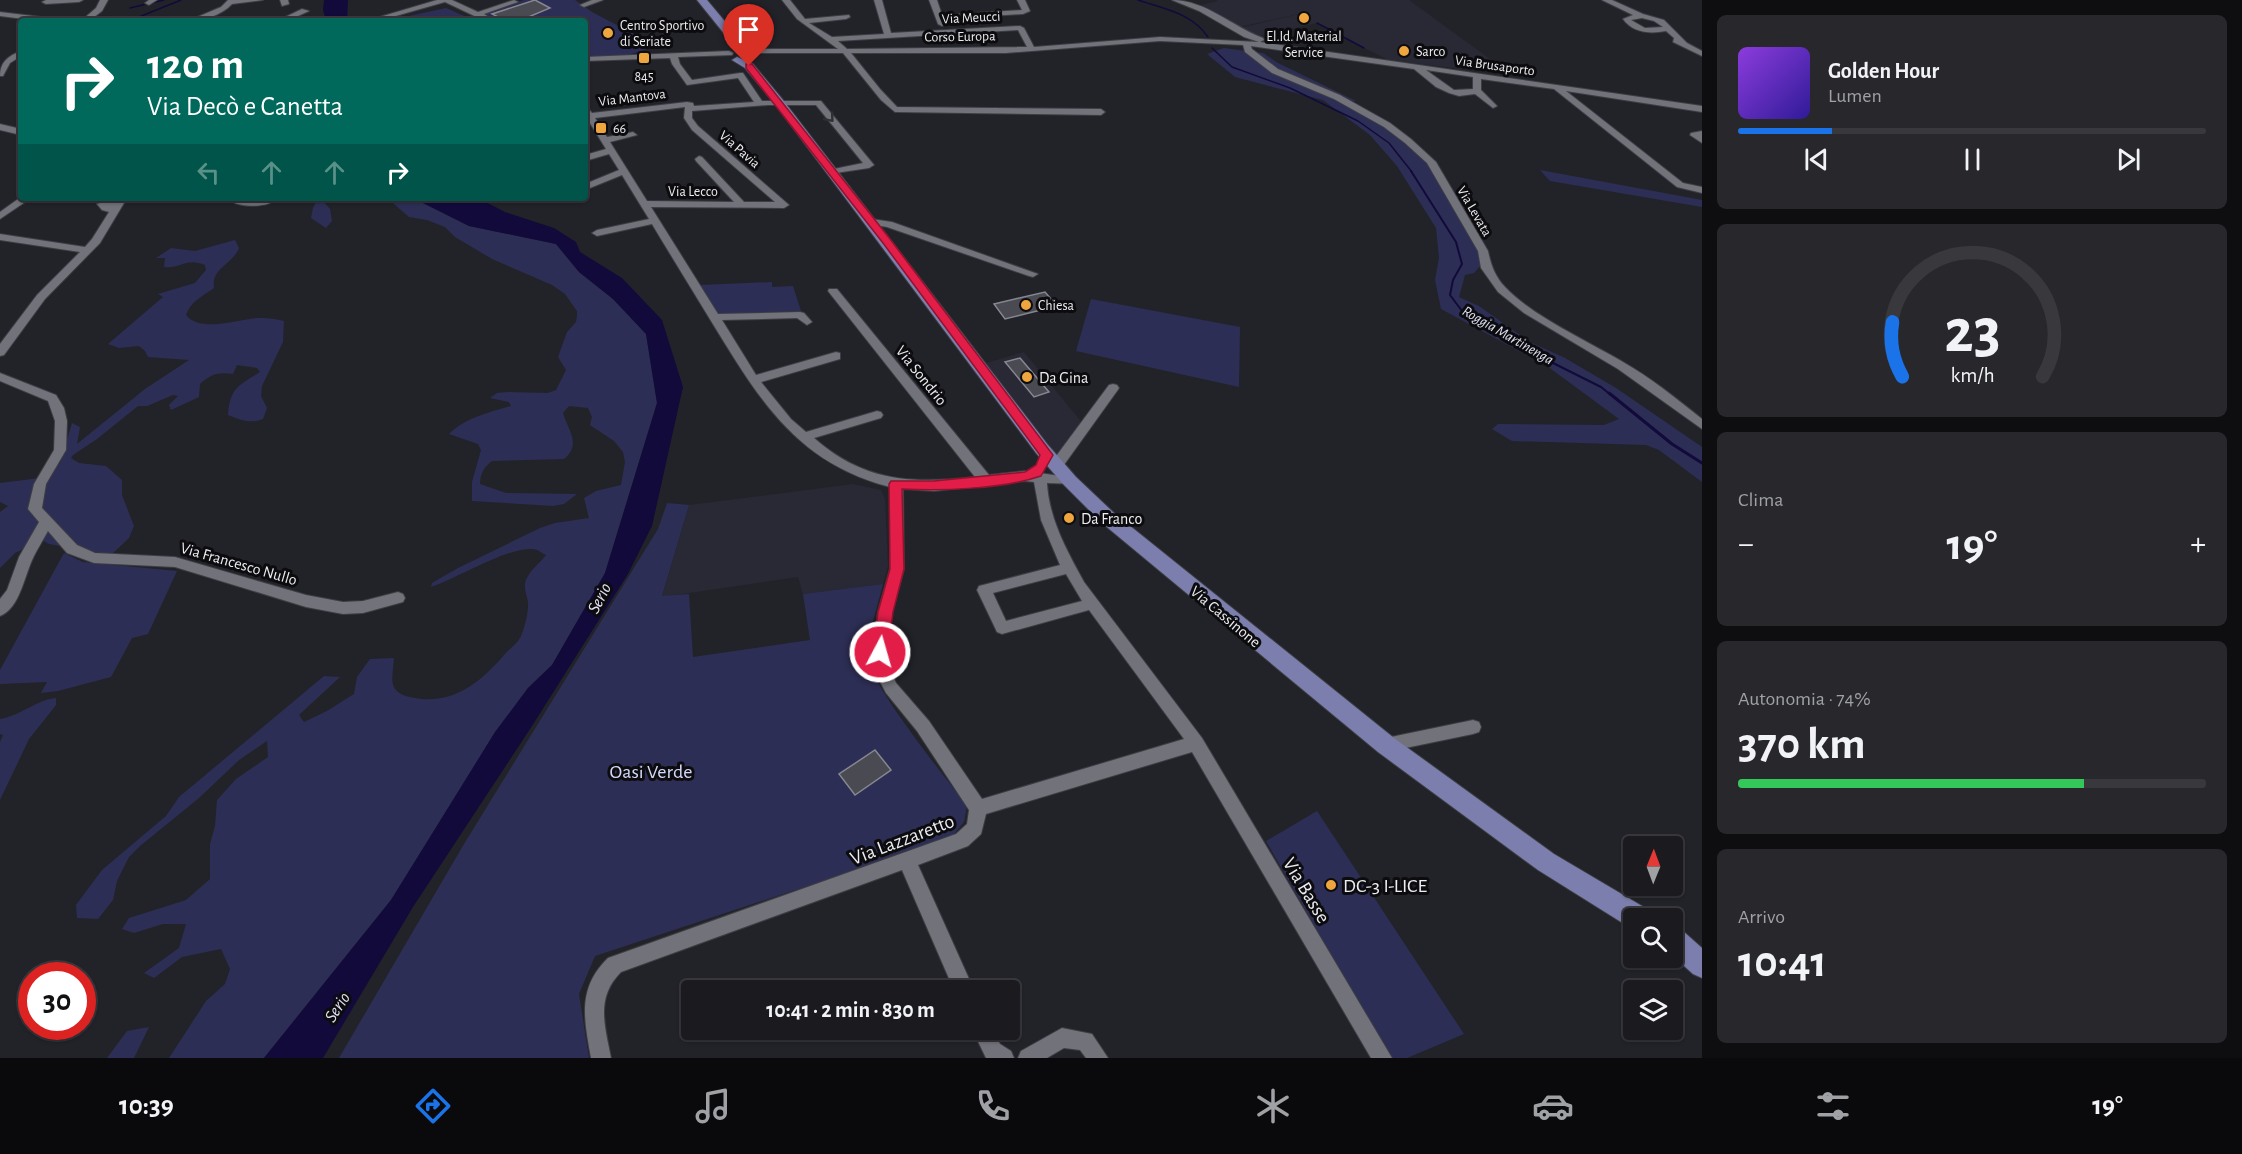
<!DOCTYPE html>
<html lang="it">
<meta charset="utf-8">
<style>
body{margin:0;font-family:"Alegreya Sans",sans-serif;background:#27272c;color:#f1f3f6;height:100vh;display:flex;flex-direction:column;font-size:22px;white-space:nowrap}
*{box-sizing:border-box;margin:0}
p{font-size:20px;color:#9fa1a4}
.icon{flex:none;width:33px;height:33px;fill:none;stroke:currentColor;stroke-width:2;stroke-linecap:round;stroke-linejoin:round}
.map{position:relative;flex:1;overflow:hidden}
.details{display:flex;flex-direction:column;gap:15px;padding:15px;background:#0e0e11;width:540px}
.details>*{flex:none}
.guide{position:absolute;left:18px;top:18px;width:570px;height:183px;border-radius:6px;box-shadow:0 2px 4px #0004,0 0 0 2px #38383d;background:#00695c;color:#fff;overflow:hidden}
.needle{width:39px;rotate:1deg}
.tools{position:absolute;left:1623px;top:836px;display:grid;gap:12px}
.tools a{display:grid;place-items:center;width:60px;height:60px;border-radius:6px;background:#1a1a1f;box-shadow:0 2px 4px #0004,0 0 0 2px #38383d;font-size:30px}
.speed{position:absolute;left:18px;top:962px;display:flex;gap:12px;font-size:30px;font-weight:700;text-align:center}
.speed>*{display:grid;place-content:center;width:78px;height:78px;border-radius:50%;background:#1a1a1f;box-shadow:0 2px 4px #0004,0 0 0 2px #38383d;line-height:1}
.speed .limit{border:9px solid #d22;background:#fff;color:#111}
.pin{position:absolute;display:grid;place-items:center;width:51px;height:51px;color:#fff;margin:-62px -26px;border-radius:50% 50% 50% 0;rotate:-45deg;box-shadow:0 0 6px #0007}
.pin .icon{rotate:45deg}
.me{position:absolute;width:66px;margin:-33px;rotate:6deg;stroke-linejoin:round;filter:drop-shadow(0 0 4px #0008)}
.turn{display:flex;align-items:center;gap:21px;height:126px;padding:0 30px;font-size:27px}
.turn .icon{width:78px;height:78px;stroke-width:2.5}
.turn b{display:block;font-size:42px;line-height:51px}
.lanes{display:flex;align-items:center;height:57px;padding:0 30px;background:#0003;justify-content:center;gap:30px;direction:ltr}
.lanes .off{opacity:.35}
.big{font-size:45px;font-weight:600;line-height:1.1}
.details .widget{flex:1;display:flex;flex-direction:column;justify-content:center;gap:9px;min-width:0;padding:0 21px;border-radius:9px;background:#27272c}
.details .dial{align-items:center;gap:0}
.dial svg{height:156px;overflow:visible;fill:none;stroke:#38383d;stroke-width:7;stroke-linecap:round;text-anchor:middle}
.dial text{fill:#f1f3f6;stroke:none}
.song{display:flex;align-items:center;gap:18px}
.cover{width:72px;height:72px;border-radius:9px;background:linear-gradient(135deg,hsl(270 70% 55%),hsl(250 70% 35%))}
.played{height:6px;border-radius:3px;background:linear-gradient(90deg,#1a73e8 20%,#38383d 20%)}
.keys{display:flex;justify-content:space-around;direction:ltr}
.heat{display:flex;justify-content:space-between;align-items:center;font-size:33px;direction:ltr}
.charge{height:9px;border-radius:4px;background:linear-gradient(90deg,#34c759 74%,#38383d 0)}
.trip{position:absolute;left:681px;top:980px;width:339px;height:60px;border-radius:6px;background:#1a1a1f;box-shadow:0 2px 4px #0004,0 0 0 2px #38383d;font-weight:600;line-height:60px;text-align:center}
.tab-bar{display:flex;height:96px;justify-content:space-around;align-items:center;background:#0a0a0c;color:#9fa1a4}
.tab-bar .icon{width:42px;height:42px}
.tab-bar .on{color:#1a73e8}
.tab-bar b{font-size:27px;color:#f1f3f6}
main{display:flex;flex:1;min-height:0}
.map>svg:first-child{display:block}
</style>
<main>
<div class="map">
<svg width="1702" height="1058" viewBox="0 0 1702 1058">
<rect width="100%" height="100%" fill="#222329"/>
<g fill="#282935">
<polygon points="1216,0 1409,0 1512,75 1388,60 1317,23 1256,37 1240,28 1316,10 1239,27 1201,5 1218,1"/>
<polygon points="1024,352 1084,425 1056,457 983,364"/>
<polygon points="853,484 881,490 885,499 888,566 883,584 803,594 798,577 662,597 689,505"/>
</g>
<g fill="#2d2e55">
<polygon points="524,0 575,0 592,12 653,44 650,48 628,55 585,58 585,21 386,21 446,8 469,18"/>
<polygon points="1224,48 1263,53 1278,63 1356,101 1345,102 1384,126 1427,163 1478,248 1481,265 1474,273 1465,275 1459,297 1479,306 1530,342 1565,358 1616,388 1702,447 1702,482 1659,450 1646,445 1512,441 1492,429 1498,424 1604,425 1619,419 1547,366 1441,309 1435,280 1439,258 1436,228 1397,166 1370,135 1323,100 1235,77 1207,54"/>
<polygon points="1540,170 1702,200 1702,207 1550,181"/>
<polygon points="318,198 329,198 323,201 330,209 332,221 326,228 311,218 313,208"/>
<path d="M387 198H413L469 226 556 244 579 272 613 299 646 334 657 403 605 573 552 665 528 688 495 733 391 900 264 1058H169L206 1001 225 984 230 969 221 949 182 957 154 978 144 973 179 948 186 924H163L134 933 122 929 129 918 186 900 210 879V844L215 826 217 800 236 779 268 757 267 741 239 760 199 798 140 846 129 857 117 881 113 900 98 919 77 918 76 905 102 870 166 816 179 797 324 676 340 677 299 715 304 722 327 711 354 694 357 677 370 659 394 658C393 676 386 692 410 697 451 707 480 683 504 655 509 649 517 644 520 638 524 631 529 611 528 602 527 595 523 588 526 580 530 570 540 563 546 555 542 553 537 549 533 549 507 547 458 578 431 587L432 583 458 568 540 528 555 523 589 518 584 498 596 491 621 485 625 462 623 452 614 441 590 425 592 417 588 408 569 406 563 413C568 430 582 445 564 459L492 461C484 467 480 474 480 484L506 493 577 494 564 504 553 506 472 501V482L481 450 478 444 449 434C465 418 490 412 511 406L509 402 490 398 497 393 508 392 548 393 556 390 566 370 558 357 567 332 576 322 577 316V311L565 294 552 285 492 259 455 237 445 227 427 220 409 217Z"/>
<path d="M235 240 239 248C232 265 211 268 214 288 204 295 190 302 186 315 201 334 240 318 260 318 269 318 276 319 284 321L283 342 262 386 261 396 267 408 263 419C250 424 241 420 228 415 230 388 238 386 260 372L257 368 237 365 233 374C218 372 211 374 200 384L199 397 171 410 169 405 178 396 173 395 147 406H138L97 439 73 455 71 458 79 463 106 466 122 480V495L134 526 129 538 111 555 49 544 42 540 15 553 0 568V512L8 506 0 502V483L40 478 60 463 72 423 80 427 77 444 145 389 189 360 148 357 145 351 139 346 119 348 108 344 163 297 158 294 195 283 206 270 205 265C186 257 181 269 164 267L165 258H156L171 248 195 251Z"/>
<polygon points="772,282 772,287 793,286 801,311 716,314 700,285"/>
<polygon points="1091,299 1240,327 1239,387 1076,351"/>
<path d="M667 503 689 505 662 596 689 594 693 657 810 640 803 594 883 584C878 604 867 638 868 657 869 684 947 779 967 806L964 822 950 839 595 956 579 994 589 1058H339L464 844 658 529Z"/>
<polygon points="64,553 83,562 177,571 148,634 132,638 111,677 58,691 41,693 47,682 0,684 0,670"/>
<path d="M56 698V705L29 739 0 800V742L3 735 0 734V719C21 716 35 700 56 698Z"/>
<polygon points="1317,811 1464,1034 1407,1058 1390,1058 1266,841"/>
<polygon points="149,1027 134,1058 107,1058 127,1031"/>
</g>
<g fill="#110a3b">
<polygon points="324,0 348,0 347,21 326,21 323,10"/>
<polygon points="413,198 478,198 505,212 554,228 576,242 580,252 622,278 662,320 683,387 652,526 628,574 532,726 413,907 323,1058 264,1058 391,900 495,732 528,688 552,665 605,573 657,403 646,334 613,299 579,272 556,244 469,226"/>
</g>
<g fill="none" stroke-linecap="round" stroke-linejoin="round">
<g stroke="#110a3b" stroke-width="1.5">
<path d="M1138 0C1164 9 1192 13 1208 37"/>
<polyline points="130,8 164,0"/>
<polyline points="129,21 181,0"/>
<polyline points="1317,23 1364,48"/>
<polyline points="1212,48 1232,67 1290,88 1358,121 1389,143 1412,172"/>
</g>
<polyline stroke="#110a3b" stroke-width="2" points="1411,171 1456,242 1462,264 1453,280 1450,295 1462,311 1525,349 1601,387 1611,395"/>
<polyline stroke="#110a3b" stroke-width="3" points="1609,393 1672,444 1702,463"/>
</g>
<g fill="#4a4a52" stroke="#86878f" stroke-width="1.5">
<polygon points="535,0 550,8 519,21 506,21 492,14"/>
<polygon points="1045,292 1057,306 1005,319 994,304"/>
<polygon points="1020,358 1049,392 1034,397 1005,362"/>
<polygon points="875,750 891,770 855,795 839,774"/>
</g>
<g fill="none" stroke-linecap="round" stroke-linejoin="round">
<defs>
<g id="minor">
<polygon points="46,0 83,0 79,2 46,4 42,2"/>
<polygon points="100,0 108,0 102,11 89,21 81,21 96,8"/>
<polygon points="149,0 157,0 149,5 145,3"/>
<path d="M228 0H263L232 4C222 15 203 21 188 21L221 7Z"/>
<polygon points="280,0 288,0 289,4 282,6"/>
<polygon points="437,0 452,0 478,12 514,0 518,2 484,14 495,21 485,21 445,2 378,21 366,21"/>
<polygon points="592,0 603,0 584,7 580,5"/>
<path d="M782 0H790L805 19 849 15 850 17 846 19 809 23 832 37 884 34 874 0H882L891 33 1020 26 1024 28 1034 47 1160 37 1259 42 1244 37 1199 11 1172 0C1206 0 1233 27 1263 38L1264 40 1260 42 1702 106V112L1566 91 1683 183 1702 187V193L1677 187 1554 89 1481 79V90L1497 106 1493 108 1475 94 1459 96 1449 93 1436 87 1414 69 1251 46 1252 49 1278 69 1340 95 1390 123 1411 139 1436 162 1488 251C1491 265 1495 277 1506 288 1534 317 1588 341 1623 362 1651 378 1677 399 1702 419V429L1618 369 1524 313 1498 292 1481 268 1478 251 1427 163 1405 143 1384 127 1334 99 1272 73 1245 52 1243 45 1160 41 1006 53H851L880 89 897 107 1101 109 1105 112 1101 115 895 112 881 100 843 53H744V49H838L797 19ZM1018 30 1027 47 847 49 838 41ZM1426 70 1473 77V89L1454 90Z"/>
<polygon points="929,0 937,0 942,15 1022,10 1017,0 1025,0 1030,11 1023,14 944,19 946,24 942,26 938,24"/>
<path d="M1602 0H1612L1643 14 1664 20 1687 43 1702 51V56L1673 42 1674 38 1666 31C1650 34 1633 33 1623 19L1633 15ZM1642 18 1654 21 1663 27 1645 28 1631 20Z"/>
<polygon points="302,9 309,11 287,21 277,21"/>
<polygon points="0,12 58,19 62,21 40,21 0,16"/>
<path d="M21 51V56L10 63 3 76H0C0 62 8 56 21 51Z"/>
<path d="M729 51 733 53 732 55 678 57 680 64 692 80 740 73H743L762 101H821L874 165 869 168 829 174V170L863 163 816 105H768L692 111V118L698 126 789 205 784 208 651 207 718 314 800 312 804 313 812 322 807 325 797 318 722 320 756 375 836 352 840 353V359L761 382 791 419 806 432 877 411 881 412 883 415 881 418 814 438C864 482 912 484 975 477L828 291 829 289H837L989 475 1025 471 1075 478 1076 481 1075 484 1047 483C1049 519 1067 551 1084 582L1202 738 1392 1058H1371L1192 752 986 814 981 834 968 846 918 865 974 990H954L902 870 621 972C595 998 605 1026 611 1058H591C584 1019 577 988 608 958L956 834 967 824 969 810 917 731 886 693 875 672 874 642 878 612 890 569V487C800 464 762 404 716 329 696 296 673 259 652 224L597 236 592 233 597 230 649 219 622 175 585 190V184L619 170 609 154 585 161V155L606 149 585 115V105L592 113 687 102 693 103 694 106 754 102 738 78 687 85 672 64 670 58 585 61V57ZM685 107 684 118 692 130 775 202H744L702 157 699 156 695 159 696 161 734 202 647 201 610 142 637 135 633 132 607 137 595 118ZM1025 481 1034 482 1041 520 1060 565 979 586 977 590 997 632 1002 634 1089 610 1184 739 982 799 929 721 896 683 891 672 888 642 892 612 904 569 903 489 934 491ZM1066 574 1082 601 1006 621 993 593Z"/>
<polygon points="0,124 21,129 21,135 0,130"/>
<polygon points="1702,131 1702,143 1690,135 1691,133"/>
<polygon points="21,197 31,198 0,219 0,212"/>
<polygon points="117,198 127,198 100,243 45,299 4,355 0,356 0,344 37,295 80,252 0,240 0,234 85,247 92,239 109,212 102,210 97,204"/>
<path d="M233 198 267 199 272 202C264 207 241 207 233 202Z"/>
<polygon points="872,219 892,222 1038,274 1033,277 1029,276 887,227 869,224 869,220"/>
<path d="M0 373 56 395 64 408 67 421 66 450 46 484 42 508 77 545 95 553 175 557 306 595 343 602 363 601 398 592 403 594 405 598 403 602 363 613 343 614 306 607 175 567 94 563 67 553 48 531C43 540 38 548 34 556 25 573 20 609 0 616V599L7 590 19 557 39 522 28 509 34 484 54 450 55 421 48 401 0 381Z"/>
<polygon points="1113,384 1117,385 1119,388 1117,391 1061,469 1051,469 1050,466 1051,463 1109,385"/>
<polygon points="1473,720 1479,722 1481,727 1479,732 1473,734 1386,752 1380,750 1378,745 1380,740 1386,738"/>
<polygon points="1062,1028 1092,1034 1108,1058 1086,1058 1080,1050 1064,1048 1047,1058 1018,1058 1021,1051"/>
<polygon points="972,1029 992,1029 1000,1044 1011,1051 1014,1058 986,1058"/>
</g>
<g id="major">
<polygon points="697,0 707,0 747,48 747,52 739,52"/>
<polygon points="737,57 753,64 783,100 1048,445 1076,477 1114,513 1394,738 1554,854 1647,909 1650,918 1634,918 1634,928 1629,927 1538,870 1378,752 1102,523 1064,485 1036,453 775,104 745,68 732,60"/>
<polygon points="1675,929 1684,932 1702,948 1702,978 1693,974 1672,955 1672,930"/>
</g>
</defs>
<use href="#minor" stroke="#3d3d43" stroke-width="2"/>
<use href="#major" stroke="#3d3d43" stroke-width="2"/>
<use href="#minor" fill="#71727a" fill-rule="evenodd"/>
<use href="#major" fill="#7c7ead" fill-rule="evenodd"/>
</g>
<defs><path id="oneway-chevron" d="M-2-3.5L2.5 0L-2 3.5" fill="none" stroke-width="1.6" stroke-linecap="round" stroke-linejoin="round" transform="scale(1.5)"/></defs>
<use stroke="#2f3034" href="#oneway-chevron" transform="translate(830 118) rotate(50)"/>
<path fill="#e11d48" stroke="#92132f" stroke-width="1.5" d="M746 64H752L890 239 1053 455 1041 476C1003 489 942 491 902 489L904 569 893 612 888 652 886 657 880 659 875 657 873 652 878 612 890 569 889 484 891 481H934L1025 472 1036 465 1040 455 883 243 746 68Z"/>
<g fill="#f0a63f" stroke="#0c0c0f" stroke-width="2">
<circle cx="1304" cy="18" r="6"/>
<circle cx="608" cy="33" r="6"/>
<circle cx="1404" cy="51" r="6"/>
<rect x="638" y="52" width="12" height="12" rx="3"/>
<rect x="595" y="122" width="12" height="12" rx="3"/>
<circle cx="1026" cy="305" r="6"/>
<circle cx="1027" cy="377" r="6"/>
<circle cx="1069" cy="518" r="6"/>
<circle cx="1331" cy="885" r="6"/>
</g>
<g text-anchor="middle" stroke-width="6" stroke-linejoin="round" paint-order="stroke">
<g font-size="14" fill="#ececf1" stroke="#0c0c0f">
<text transform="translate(971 17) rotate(-3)" y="5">Via Meucci</text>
<text transform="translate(960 36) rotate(-1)" y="5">Corso Europa</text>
<text transform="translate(1495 65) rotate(8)" y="5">Via Brusaporto</text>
<text transform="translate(632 97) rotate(-7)" y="5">Via Mantova</text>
<text transform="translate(740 149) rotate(41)" y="5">Via Pavia</text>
<text x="693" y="196">Via Lecco</text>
<text transform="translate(1475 211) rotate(60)" y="5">Via Levata</text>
</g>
<g font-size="14" fill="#ececf1" stroke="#0c0c0f" text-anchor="start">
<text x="620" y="30">Centro Sportivo<tspan x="620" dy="16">di Seriate</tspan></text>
<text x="1304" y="41" text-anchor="middle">El.Id. Material<tspan x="1304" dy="16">Service</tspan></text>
<text x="1416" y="56">Sarco</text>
<text x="644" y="81" text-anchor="middle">845</text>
<text x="613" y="133">66</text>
<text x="1038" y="310">Chiesa</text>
</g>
<g font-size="15" font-style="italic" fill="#e0e2f3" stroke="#0c0c0f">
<text transform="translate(1508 335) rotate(30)" y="5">Roggia Martinenga</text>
</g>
<g font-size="16" fill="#ececf1" stroke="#0c0c0f">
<text transform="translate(922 375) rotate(51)" y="6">Via Sondrio</text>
<text transform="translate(239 563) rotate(16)" y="6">Via Francesco Nullo</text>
<text transform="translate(1226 616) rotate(40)" y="6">Via Cassinone</text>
</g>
<g font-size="16" fill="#ececf1" stroke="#0c0c0f" text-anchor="start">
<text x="1039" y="383">Da Gina</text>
<text x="1081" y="524">Da Franco</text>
</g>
<g font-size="18" font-style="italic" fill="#e0e2f3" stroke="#0c0c0f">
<text transform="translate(599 598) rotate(-63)" y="6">Serio</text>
<text transform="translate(337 1007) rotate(-57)" y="6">Serio</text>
</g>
<g font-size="20" fill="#d5d8fb" stroke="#0c0c0f">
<text x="651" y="778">Oasi Verde</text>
</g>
<g font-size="20" fill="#ececf1" stroke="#0c0c0f">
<text transform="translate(902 839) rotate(-21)" y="7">Via Lazzaretto</text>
<text transform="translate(1307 890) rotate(59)" y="7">Via Basse</text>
</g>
<g font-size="20" fill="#ececf1" stroke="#0c0c0f" text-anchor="start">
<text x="1343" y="892">DC-3 I-LICE</text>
</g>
</g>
</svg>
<div class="tools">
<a><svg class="needle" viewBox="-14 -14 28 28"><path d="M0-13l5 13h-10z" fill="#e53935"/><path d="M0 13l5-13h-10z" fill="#9fa1a4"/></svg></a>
<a><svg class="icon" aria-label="search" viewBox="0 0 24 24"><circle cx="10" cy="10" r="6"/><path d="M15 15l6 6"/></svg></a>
<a><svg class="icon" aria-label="layers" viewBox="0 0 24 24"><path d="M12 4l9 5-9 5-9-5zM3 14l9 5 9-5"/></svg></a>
</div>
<div class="speed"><div class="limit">30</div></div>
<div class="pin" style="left:749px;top:66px;background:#d93025"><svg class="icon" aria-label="arrive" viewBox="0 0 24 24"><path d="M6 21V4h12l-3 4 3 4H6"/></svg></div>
<svg class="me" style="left:880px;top:652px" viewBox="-20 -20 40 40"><circle r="17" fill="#e11d48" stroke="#fff" stroke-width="3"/><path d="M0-11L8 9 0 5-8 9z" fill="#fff"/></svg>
<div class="trip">10:41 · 2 min · 830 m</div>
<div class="guide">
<div class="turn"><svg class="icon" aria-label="right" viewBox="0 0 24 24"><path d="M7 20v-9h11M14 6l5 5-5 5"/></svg><div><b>120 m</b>Via Decò e Canetta</div></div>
<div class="lanes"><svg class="icon off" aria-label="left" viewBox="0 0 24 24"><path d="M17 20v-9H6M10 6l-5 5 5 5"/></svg><svg class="icon off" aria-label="ahead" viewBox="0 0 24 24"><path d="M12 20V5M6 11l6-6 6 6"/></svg><svg class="icon off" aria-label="ahead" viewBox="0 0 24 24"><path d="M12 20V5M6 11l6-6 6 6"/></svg><svg class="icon" aria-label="right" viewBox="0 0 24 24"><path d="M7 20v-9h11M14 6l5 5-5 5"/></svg></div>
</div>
</div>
<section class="details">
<div class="widget">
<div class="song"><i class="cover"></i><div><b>Golden Hour</b><p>Lumen</p></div></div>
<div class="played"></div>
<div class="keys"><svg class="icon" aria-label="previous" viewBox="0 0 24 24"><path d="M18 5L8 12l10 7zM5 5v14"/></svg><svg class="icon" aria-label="pause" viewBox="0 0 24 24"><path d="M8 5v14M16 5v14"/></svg><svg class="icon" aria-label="next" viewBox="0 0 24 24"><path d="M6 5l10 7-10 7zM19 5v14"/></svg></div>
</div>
<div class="widget dial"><svg viewBox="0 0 100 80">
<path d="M14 69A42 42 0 1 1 86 69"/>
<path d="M14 69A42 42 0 0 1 9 41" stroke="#1a73e8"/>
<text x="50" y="56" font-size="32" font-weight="700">23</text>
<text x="50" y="72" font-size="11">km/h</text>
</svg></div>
<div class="widget"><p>Clima</p>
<div class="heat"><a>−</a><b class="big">19°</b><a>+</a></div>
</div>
<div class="widget"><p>Autonomia · 74%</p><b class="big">370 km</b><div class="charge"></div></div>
<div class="widget"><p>Arrivo</p><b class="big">10:41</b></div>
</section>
</main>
<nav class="tab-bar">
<b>10:39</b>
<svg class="icon on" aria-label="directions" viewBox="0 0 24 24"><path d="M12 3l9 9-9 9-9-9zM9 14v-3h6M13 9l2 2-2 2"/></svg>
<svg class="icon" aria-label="music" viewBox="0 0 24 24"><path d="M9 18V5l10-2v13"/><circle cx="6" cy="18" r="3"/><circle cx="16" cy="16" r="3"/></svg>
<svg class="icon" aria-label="phone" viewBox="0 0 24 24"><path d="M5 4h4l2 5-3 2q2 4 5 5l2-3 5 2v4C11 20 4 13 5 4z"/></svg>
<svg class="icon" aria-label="climate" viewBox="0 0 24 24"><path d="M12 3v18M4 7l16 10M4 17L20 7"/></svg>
<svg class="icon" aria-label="car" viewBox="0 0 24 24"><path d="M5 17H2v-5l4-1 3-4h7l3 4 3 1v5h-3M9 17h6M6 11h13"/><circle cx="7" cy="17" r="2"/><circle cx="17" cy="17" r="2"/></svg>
<svg class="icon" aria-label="filters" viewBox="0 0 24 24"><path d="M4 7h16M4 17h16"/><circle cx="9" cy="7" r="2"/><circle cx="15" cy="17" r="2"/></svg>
<b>19°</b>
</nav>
